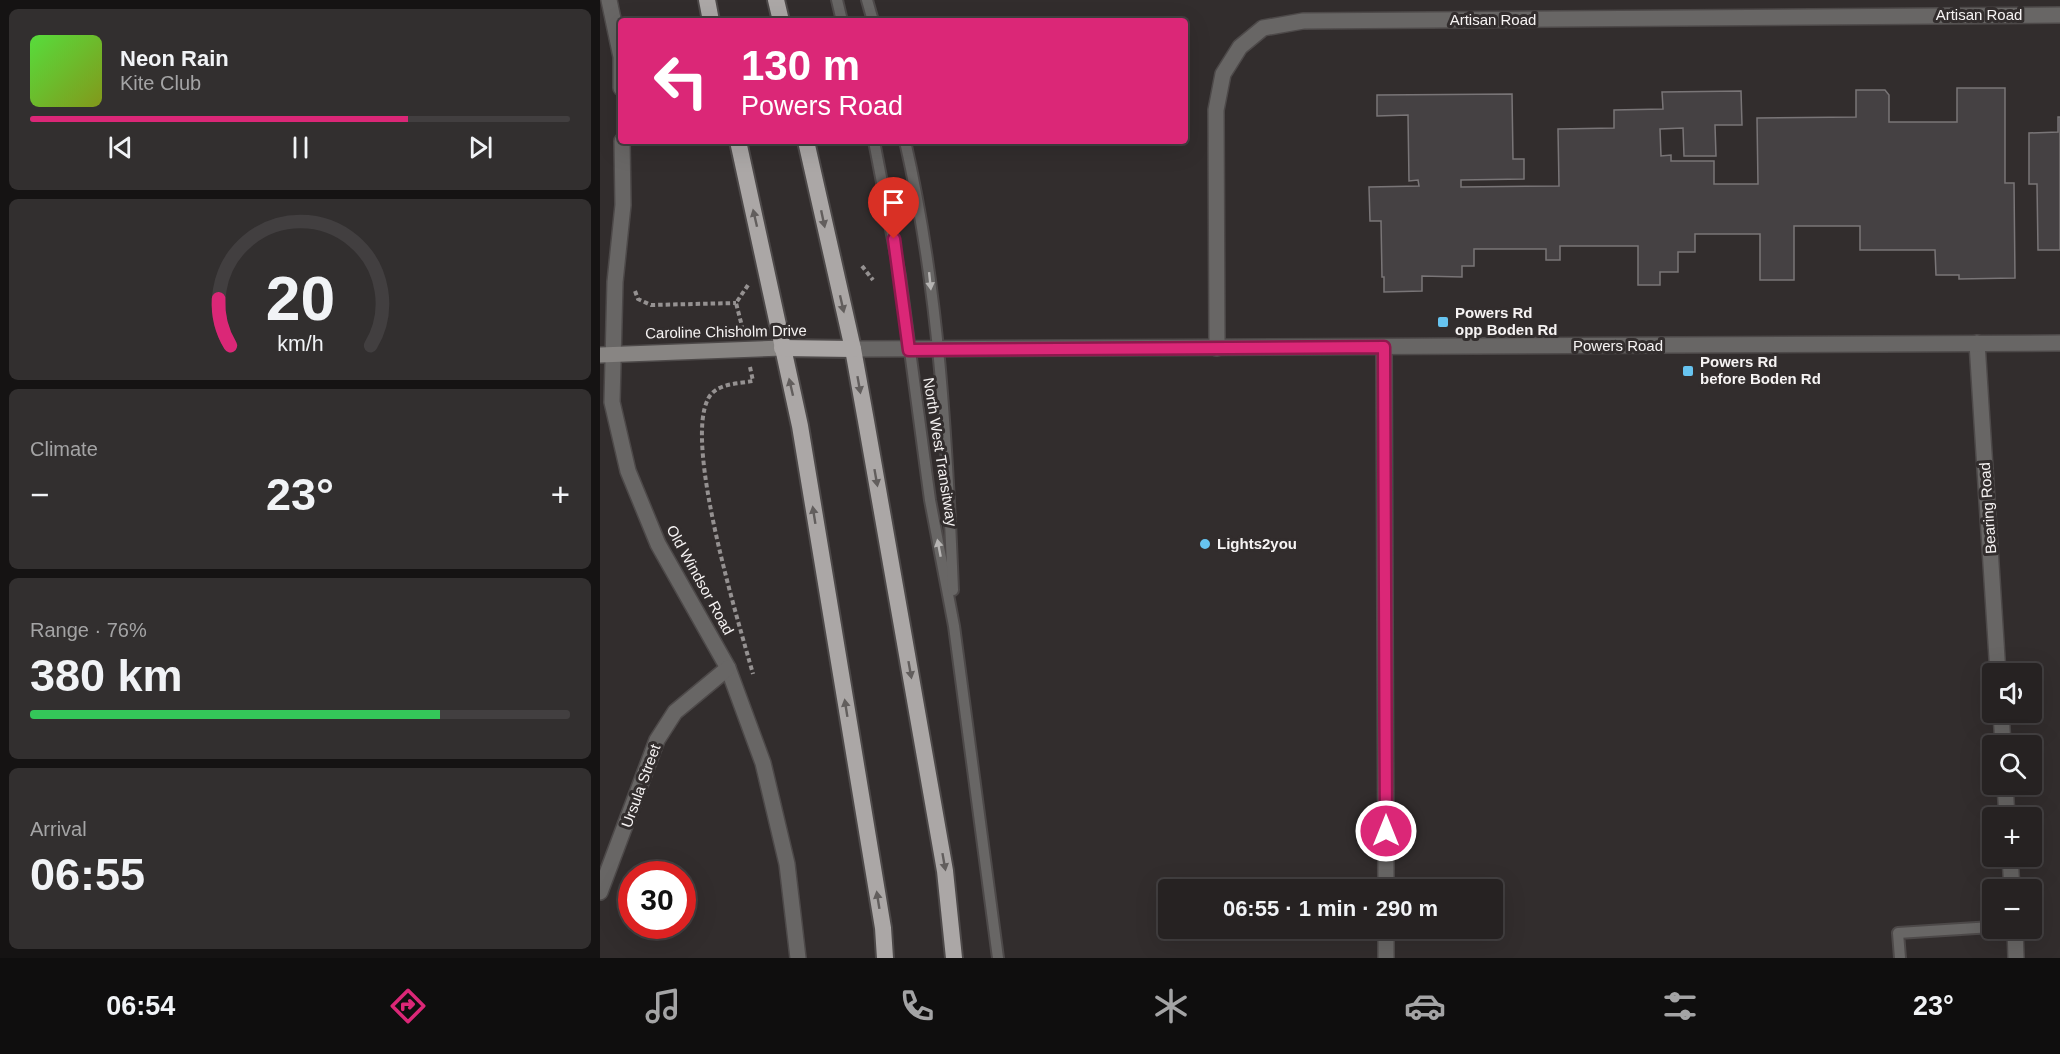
<!DOCTYPE html>
<meta charset="utf-8">
<style>
body{margin:0;font-family:Helvetica,sans-serif;background:#322f2f;color:#f1f3f6;height:100vh;display:flex;flex-direction:column;font-size:22px;white-space:nowrap}
*{box-sizing:border-box;margin:0}
p{font-size:20px;color:#a4a4a5}
.icon{flex:none;width:33px;height:33px;fill:none;stroke:currentColor;stroke-width:2;stroke-linecap:round;stroke-linejoin:round}
.map{position:relative;flex:1;overflow:hidden}
.details{display:flex;flex-direction:column;gap:9px;padding:9px;background:#151313;width:600px}
.details>*{flex:none}
.top-card{position:absolute;left:18px;top:18px;width:570px;height:126px;border-radius:6px;box-shadow:0 6px 24px #0002,0 0 0 2px #423f40;background:#db2777;color:#fff;overflow:hidden}
.controls{position:absolute;left:1382px;top:663px;display:grid;gap:12px}
.controls a{display:grid;place-items:center;width:60px;height:60px;border-radius:6px;background:#262222;box-shadow:0 6px 24px #0002,0 0 0 2px #423f40;font-size:30px}
.speed{position:absolute;left:18px;top:861px;display:flex;gap:12px;font-size:30px;font-weight:700;text-align:center}
.speed>*{display:grid;place-content:center;width:78px;height:78px;border-radius:50%;background:#262222;box-shadow:0 6px 24px #0002,0 0 0 2px #423f40;line-height:1}
.speed .limit{border:9px solid #d22;background:#fff;color:#111}
.pin{position:absolute;display:grid;place-items:center;width:51px;height:51px;color:#fff;margin:-62px -26px;border-radius:50% 50% 50% 0;rotate:-45deg;box-shadow:0 0 6px #0007}
.pin .icon{rotate:45deg}
.me{position:absolute;width:66px;margin:-33px;rotate:0deg;stroke-linejoin:round;filter:drop-shadow(0 0 4px #0008)}
.turn{display:flex;align-items:center;gap:21px;height:126px;padding:0 24px;font-size:27px}
.turn .icon{width:78px;height:78px;stroke-width:2.5}
.turn b{display:block;font-size:42px;line-height:51px}
.big{font-size:45px;font-weight:600;line-height:1.1}
.details .tile{flex:1;display:flex;flex-direction:column;justify-content:center;gap:9px;min-width:0;padding:0 21px;border-radius:9px;background:#322f2f}
.details .dial{align-items:center;gap:0}
.dial svg{height:156px;overflow:visible;fill:none;stroke:#423f40;stroke-width:7;stroke-linecap:round;text-anchor:middle}
.dial text{fill:#f1f3f6;stroke:none}
.song{display:flex;align-items:center;gap:18px}
.cover{width:72px;height:72px;border-radius:9px;background:linear-gradient(135deg,hsl(110 70% 55%),hsl(70 70% 35%))}
.played{height:6px;border-radius:3px;background:linear-gradient(90deg,#db2777 70%,#423f40 70%)}
.keys{display:flex;justify-content:space-around;direction:ltr}
.heat{display:flex;justify-content:space-between;align-items:center;font-size:33px;direction:ltr}
.charge{height:9px;border-radius:4px;background:linear-gradient(90deg,#34c759 76%,#423f40 0)}
.trip{position:absolute;left:558px;top:879px;width:345px;height:60px;border-radius:6px;background:#262222;box-shadow:0 6px 24px #0002,0 0 0 2px #423f40;font-weight:600;line-height:60px;text-align:center}
.tabs{display:flex;height:96px;justify-content:space-around;align-items:center;background:#0f0e0e;color:#a4a4a5}
.tabs .icon{width:42px;height:42px}
.tabs .active{color:#db2777}
.tabs b{font-size:27px;color:#f1f3f6}
main{display:flex;flex:1;min-height:0}
.map>svg:first-child{display:block}
</style>
<main>
<section class="details">
<div class="tile">
<div class="song"><i class="cover"></i><div><b>Neon Rain</b><p>Kite Club</p></div></div>
<div class="played"></div>
<div class="keys"><svg class="icon" aria-label="previous" viewBox="0 0 24 24"><path d="M18 5L8 12l10 7zM5 5v14"/></svg><svg class="icon" aria-label="pause" viewBox="0 0 24 24"><path d="M8 5v14M16 5v14"/></svg><svg class="icon" aria-label="next" viewBox="0 0 24 24"><path d="M6 5l10 7-10 7zM19 5v14"/></svg></div>
</div>
<div class="tile dial"><svg viewBox="0 0 100 80">
<path d="M14 69A42 42 0 1 1 86 69"/>
<path d="M14 69A42 42 0 0 1 8 45" stroke="#db2777"/>
<text x="50" y="56" font-size="32" font-weight="700">20</text>
<text x="50" y="72" font-size="11">km/h</text>
</svg></div>
<div class="tile"><p>Climate</p>
<div class="heat"><a>−</a><b class="big">23°</b><a>+</a></div>
</div>
<div class="tile"><p>Range · 76%</p><b class="big">380 km</b><div class="charge"></div></div>
<div class="tile"><p>Arrival</p><b class="big">06:55</b></div>
</section>
<div class="map">
<svg width="1460" height="958" viewBox="0 0 1460 958">
<rect width="100%" height="100%" fill="#322d2d"/>
<g fill="#454143" stroke="#797577" stroke-width="1.5">
<polygon points="1357,88 1405,88 1405,183 1414,183 1415,278 1359,279 1359,275 1336,275 1335,250 1260,250 1260,226 1194,226 1194,280 1160,280 1160,234 1095,234 1095,252 1078,252 1078,272 1060,272 1060,285 1038,285 1038,246 960,246 960,260 946,260 946,249 874,249 874,266 862,266 862,277 822,276 822,291 784,292 784,277 782,277 781,221 770,221 769,187 819,186 818,180 809,181 808,115 777,116 777,95 912,94 913,159 924,159 924,179 861,180 861,187 959,186 958,129 1014,128 1014,110 1063,109 1062,92 1141,91 1142,125 1115,125 1116,156 1084,156 1083,128 1060,129 1061,156 1071,155 1071,161 1114,161 1114,184 1158,184 1157,118 1256,117 1256,90 1285,90 1289,95 1289,122 1357,122"/>
<polygon points="1458,117 1460,117 1460,250 1438,250 1437,184 1429,184 1429,133 1458,132"/>
</g>
<g fill="none" stroke-linecap="round" stroke-linejoin="round">
<defs>
<g id="service">
<polyline points="237,0 242,21"/>
<polyline points="267,0 273,21"/>
<polyline points="274,141 300,276 330,500 354,626 398,958"/>
<path d="M305 141C339 288 347 440 353 590"/>
<polyline points="1300,958 1298,933 1392,927"/>
</g>
<g id="minor">
<polyline points="9,0 21,57 21,88"/>
<polyline points="22,141 23,205 15,282 12,402 28,471 58,544 128,668 163,763 187,864 198,958"/>
<polyline points="1377,343 1398,674"/>
<polyline points="784,347 786,890"/>
<polyline points="617,348 616,110 623,74 640,47 663,28 703,21 1460,15"/>
<polyline points="1401,712 1403,746"/>
<polyline points="1405,784 1407,818"/>
<polyline points="1410,856 1412,890"/>
<polyline points="0,892 57,740 75,712 128,668"/>
<polyline points="786,928 786,958"/>
<polyline points="1415,928 1416,958"/>
</g>
<polyline id="tertiary" points="253,349 1460,343"/>
<polyline id="secondary" points="0,355 182,348"/>
<g id="trunk">
<polyline points="107,0 111,21"/>
<polyline points="176,0 181,21"/>
<polyline points="138,141 200,426 283,928 285,958"/>
<polyline points="206,141 253,349 266,421 345,871 354,958"/>
<polyline points="182,348 253,349"/>
</g>
</defs>
<use href="#service" stroke="#4d4949" stroke-width="14"/>
<use href="#minor" stroke="#4d4949" stroke-width="18"/>
<use href="#tertiary" stroke="#4d4949" stroke-width="18"/>
<use href="#secondary" stroke="#4d4949" stroke-width="18"/>
<use href="#trunk" stroke="#4d4949" stroke-width="20"/>
<g stroke="#959191" stroke-width="4" stroke-dasharray="4.5 3" stroke-linecap="butt">
<polyline points="262,266 273,280"/>
<polyline points="35,291 38,299 51,305 136,303"/>
<polyline points="143,330 136,303 148,285"/>
<path d="M150 367 153 381C137 384 116 383 108 399 84 446 138 620 153 674"/>
</g>
<use href="#service" stroke="#686665" stroke-width="10"/>
<use href="#minor" stroke="#686665" stroke-width="15"/>
<use href="#tertiary" stroke="#686665" stroke-width="15"/>
<use href="#secondary" stroke="#888583" stroke-width="15"/>
<use href="#trunk" stroke="#aba7a6" stroke-width="16"/>
</g>
<defs><path id="oneway-solid" d="M-6-.8H1V-3.2L6.5 0L1 3.2V.8H-6Z" transform="scale(1.5)"/></defs>
<g fill="#625e5d">
<use href="#oneway-solid" transform="translate(155 218) rotate(-103)"/>
<use href="#oneway-solid" transform="translate(223 219) rotate(78)"/>
<use href="#oneway-solid" transform="translate(242 304) rotate(77)"/>
<use href="#oneway-solid" transform="translate(259 385) rotate(80)"/>
<use href="#oneway-solid" transform="translate(191 387) rotate(-103)"/>
<use href="#oneway-solid" transform="translate(276 478) rotate(80)"/>
<use href="#oneway-solid" transform="translate(214 515) rotate(-99)"/>
<use href="#oneway-solid" transform="translate(310 670) rotate(80)"/>
<use href="#oneway-solid" transform="translate(246 708) rotate(-99)"/>
<use href="#oneway-solid" transform="translate(344 862) rotate(80)"/>
<use href="#oneway-solid" transform="translate(278 900) rotate(-99)"/>
</g>
<g fill="#b6b4b3">
<use href="#oneway-solid" transform="translate(330 281) rotate(84)"/>
<use href="#oneway-solid" transform="translate(339 548) rotate(-101)"/>
</g>
<g fill="none" stroke-linecap="round" stroke-linejoin="round">
<defs>
<polyline id="route" points="294,239 309,350 784,347 786,831"/>
</defs>
<use href="#route" stroke="#8e194d" stroke-width="15"/>
<use href="#route" stroke="#db2777" stroke-width="10"/>
</g>
<g fill="#67c4f0" stroke="#322d2d" stroke-width="2">
<rect x="837" y="316" width="12" height="12" rx="3"/>
<rect x="1082" y="365" width="12" height="12" rx="3"/>
<circle cx="605" cy="544" r="6"/>
</g>
<g text-anchor="middle" stroke-width="6" stroke-linejoin="round" paint-order="stroke">
<g font-size="15" fill="#f6f3f3" stroke="#322d2d">
<text x="1379" y="20">Artisan Road</text>
<text x="893" y="25">Artisan Road</text>
<text transform="translate(126 332) rotate(-1)" y="5">Caroline Chisholm Drive</text>
<text x="1018" y="351">Powers Road</text>
<text transform="translate(340 452) rotate(81)" y="5">North West Transitway</text>
<text transform="translate(1388 508) rotate(-94)" y="5">Bearing Road</text>
<text transform="translate(100 580) rotate(61)" y="5">Old Windsor Road</text>
<text transform="translate(41 786) rotate(-70)" y="5">Ursula Street</text>
</g>
<g font-size="15" font-weight="bold" fill="#f6f3f3" stroke="#322d2d" text-anchor="start">
<text x="855" y="318">Powers Rd<tspan x="855" dy="17">opp Boden Rd</tspan></text>
<text x="1100" y="367">Powers Rd<tspan x="1100" dy="17">before Boden Rd</tspan></text>
<text x="617" y="549">Lights2you</text>
</g>
</g>
</svg>
<div class="controls">
<a><svg class="icon" aria-label="sound" viewBox="0 0 24 24"><path d="M4 9h4l5-4v14l-5-4H4zM17 9q2 3 0 6"/></svg></a>
<a><svg class="icon" aria-label="search" viewBox="0 0 24 24"><circle cx="10" cy="10" r="6"/><path d="M15 15l6 6"/></svg></a>
<a>+</a>
<a>−</a>
</div>
<div class="speed"><div class="limit">30</div></div>
<div class="pin" style="left:294px;top:239px;background:#d93025"><svg class="icon" aria-label="arrive" viewBox="0 0 24 24"><path d="M6 21V4h12l-3 4 3 4H6"/></svg></div>
<svg class="me" style="left:786px;top:831px" viewBox="-20 -20 40 40"><circle r="17" fill="#db2777" stroke="#fff" stroke-width="3"/><path d="M0-11L8 9 0 5-8 9z" fill="#fff"/></svg>
<div class="trip">06:55 · 1 min · 290 m</div>
<div class="top-card">
<div class="turn"><svg class="icon" aria-label="left" viewBox="0 0 24 24"><path d="M17 20v-9H6M10 6l-5 5 5 5"/></svg><div><b>130 m</b>Powers Road</div></div>
</div>
</div>
</main>
<nav class="tabs">
<b>06:54</b>
<svg class="icon active" aria-label="directions" viewBox="0 0 24 24"><path d="M12 3l9 9-9 9-9-9zM9 14v-3h6M13 9l2 2-2 2"/></svg>
<svg class="icon" aria-label="music" viewBox="0 0 24 24"><path d="M9 18V5l10-2v13"/><circle cx="6" cy="18" r="3"/><circle cx="16" cy="16" r="3"/></svg>
<svg class="icon" aria-label="phone" viewBox="0 0 24 24"><path d="M5 4h4l2 5-3 2q2 4 5 5l2-3 5 2v4C11 20 4 13 5 4z"/></svg>
<svg class="icon" aria-label="climate" viewBox="0 0 24 24"><path d="M12 3v18M4 7l16 10M4 17L20 7"/></svg>
<svg class="icon" aria-label="car" viewBox="0 0 24 24"><path d="M5 17H2v-5l4-1 3-4h7l3 4 3 1v5h-3M9 17h6M6 11h13"/><circle cx="7" cy="17" r="2"/><circle cx="17" cy="17" r="2"/></svg>
<svg class="icon" aria-label="filters" viewBox="0 0 24 24"><path d="M4 7h16M4 17h16"/><circle cx="9" cy="7" r="2"/><circle cx="15" cy="17" r="2"/></svg>
<b>23°</b>
</nav>
